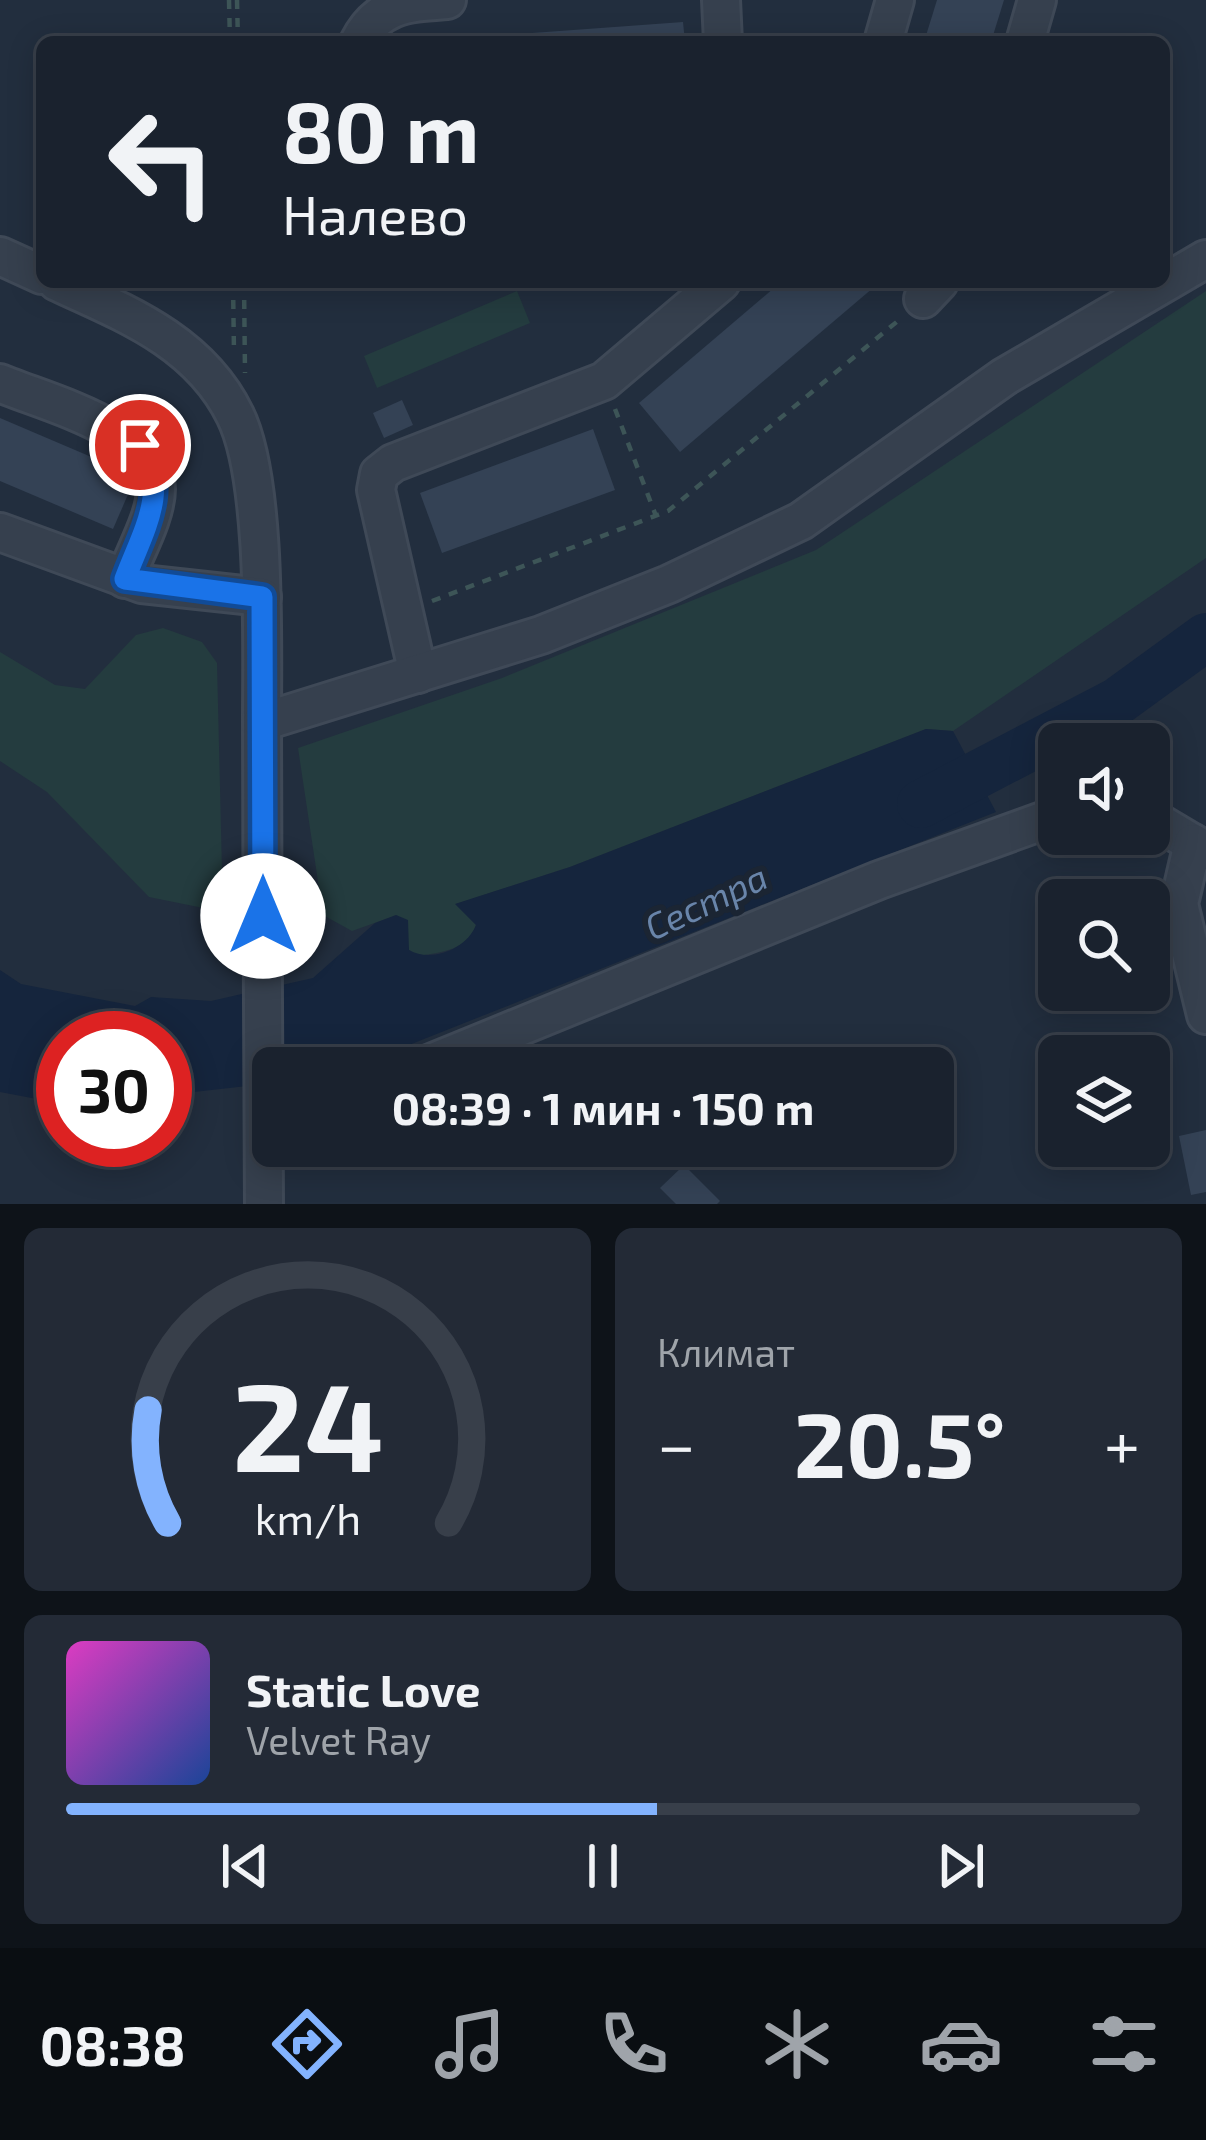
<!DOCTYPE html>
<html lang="ru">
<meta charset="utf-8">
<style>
body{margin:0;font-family:"Exo 2",sans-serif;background:#232a36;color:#f1f3f6;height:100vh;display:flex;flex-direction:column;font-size:45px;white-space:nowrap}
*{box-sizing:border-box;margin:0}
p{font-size:39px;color:#9fa4aa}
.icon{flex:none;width:66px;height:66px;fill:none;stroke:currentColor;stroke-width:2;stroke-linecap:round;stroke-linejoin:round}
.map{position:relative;height:1204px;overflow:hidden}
.drawer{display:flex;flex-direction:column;gap:24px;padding:24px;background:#0e1319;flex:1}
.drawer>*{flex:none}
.banner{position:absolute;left:36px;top:36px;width:1134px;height:252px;border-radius:18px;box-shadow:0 6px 30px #0003,0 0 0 3px #383f4a;background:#1a222e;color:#f1f3f6;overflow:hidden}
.fabs{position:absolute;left:1038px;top:723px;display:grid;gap:24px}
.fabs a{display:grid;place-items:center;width:132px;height:132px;border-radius:18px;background:#1a222e;box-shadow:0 6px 30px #0003,0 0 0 3px #383f4a;font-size:60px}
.speed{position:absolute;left:36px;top:1011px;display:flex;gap:24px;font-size:60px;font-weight:700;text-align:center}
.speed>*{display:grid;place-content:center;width:156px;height:156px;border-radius:50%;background:#1a222e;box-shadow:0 6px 30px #0003,0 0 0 3px #383f4a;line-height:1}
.speed .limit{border:18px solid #d22;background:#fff;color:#111}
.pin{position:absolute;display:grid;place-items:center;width:102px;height:102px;color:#fff;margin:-51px;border:6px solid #fff;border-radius:50%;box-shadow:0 3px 12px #0007}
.me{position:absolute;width:132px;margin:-66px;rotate:0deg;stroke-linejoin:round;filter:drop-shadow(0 0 9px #0008)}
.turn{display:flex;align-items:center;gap:42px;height:252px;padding:0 48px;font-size:54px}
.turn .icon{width:156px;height:156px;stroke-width:2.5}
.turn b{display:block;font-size:84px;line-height:102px}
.big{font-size:90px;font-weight:700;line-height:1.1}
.drawer .widget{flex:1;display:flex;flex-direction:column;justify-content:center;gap:18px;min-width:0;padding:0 42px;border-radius:18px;background:#232a36}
.drawer .dial{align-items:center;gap:0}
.dial svg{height:312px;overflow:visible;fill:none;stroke:#383f4a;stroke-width:7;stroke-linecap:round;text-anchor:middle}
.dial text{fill:#f1f3f6;stroke:none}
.song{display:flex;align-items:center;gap:36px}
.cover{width:144px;height:144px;border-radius:18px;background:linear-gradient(135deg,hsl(310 70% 55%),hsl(220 70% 35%))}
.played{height:12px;border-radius:6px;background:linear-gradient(90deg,#83b3fe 55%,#383f4a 55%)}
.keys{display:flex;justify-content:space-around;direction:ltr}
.heat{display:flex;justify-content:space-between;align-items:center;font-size:66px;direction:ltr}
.drawer .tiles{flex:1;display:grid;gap:24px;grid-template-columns:1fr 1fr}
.widget:last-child{grid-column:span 2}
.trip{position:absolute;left:252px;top:1047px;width:702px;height:120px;border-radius:18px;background:#1a222e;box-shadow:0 6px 30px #0003,0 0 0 3px #383f4a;font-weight:700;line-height:120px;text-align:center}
.menu{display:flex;height:192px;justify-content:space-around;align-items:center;background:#0a0e12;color:#9fa4aa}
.menu .icon{width:84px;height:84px}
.menu .on{color:#83b3fe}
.menu b{font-size:54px;color:#f1f3f6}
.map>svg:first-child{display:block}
</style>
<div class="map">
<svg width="1206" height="1204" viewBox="0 0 1206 1204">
<rect width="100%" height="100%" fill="#222e3e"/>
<g fill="#243c3f">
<polygon points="517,291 530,323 377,388 364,356"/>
<path d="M1206 291V558L953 731 926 729 570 867 456 904 476 925C467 950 443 952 419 956L409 950 397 915 352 931 323 915 298 748 502 678 816 550Z"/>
<polygon points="163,628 202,642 217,663 223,912 149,897 47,792 0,761 0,652 55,685 85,689 136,635"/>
</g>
<path fill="#15253d" d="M926 729 953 731 996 812 351 1068H273V1083L185 1093 165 1074V1038H63V1104L0 1092V970L21 984 135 1006 151 997 211 1001 313 978 375 923 396 915 408 920 409 950C431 963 467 949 476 925L455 904 570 867Z"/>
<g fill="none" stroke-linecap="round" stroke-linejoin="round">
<polyline stroke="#15253d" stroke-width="48" points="921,804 1118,701 1206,637"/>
</g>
<g fill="#344255">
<polygon points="937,0 1004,0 991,42 924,42"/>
<polygon points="683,22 685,42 451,42 451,39"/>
<polygon points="781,282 880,282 680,452 639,403"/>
<polygon points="402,400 413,425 384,438 373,413"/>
<polygon points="0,418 136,476 113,529 0,481"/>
<polygon points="593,429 615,490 442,553 420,493"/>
<polygon points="931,1057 949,1089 933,1099 933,1068 912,1068"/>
<polygon points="1206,1130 1206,1192 1191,1195 1179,1136"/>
<polygon points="684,1165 720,1201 717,1204 676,1204 660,1188"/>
</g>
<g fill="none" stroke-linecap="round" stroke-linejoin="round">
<defs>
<g id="minor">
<polyline points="721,0 723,42"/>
<path d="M359 42C378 4 407 3 447 0"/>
<polyline points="883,42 895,0"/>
<polyline points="1025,42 1037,0"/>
<polyline points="0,256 42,275"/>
<path d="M57 282C127 314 199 342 235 415 267 479 262 646 262 721 263 882 262 1043 264 1204"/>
<polyline points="923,299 939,282"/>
<path d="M0 383C47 403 156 429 156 489 156 516 135 552 125 579"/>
<polyline points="0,532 142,584 262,597"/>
<polyline points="418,674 376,490 379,474 393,463 604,381 721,282"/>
<polyline points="262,722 541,635 669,584 801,521 1004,377 1206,259"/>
<polyline points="1149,817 1206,851"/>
<polyline points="1193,843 1179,904 1206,1015"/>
<polyline points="419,1068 879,880 1059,815"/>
</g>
</defs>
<use href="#minor" stroke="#3f4957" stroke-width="42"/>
<g stroke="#3d5557" stroke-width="4.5" stroke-dasharray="9 9" stroke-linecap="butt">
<polyline points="229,0 230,42"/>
<polyline points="237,0 238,42"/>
<polyline points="233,282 234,354"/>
<polyline points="244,282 245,373"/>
<polyline points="615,409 656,516"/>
<polyline points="432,601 668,511 899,320"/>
</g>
<use href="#minor" stroke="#36404e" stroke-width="36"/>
</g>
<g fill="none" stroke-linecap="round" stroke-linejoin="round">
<defs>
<path id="route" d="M140 445C171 489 142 533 125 579L262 597 263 916"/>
</defs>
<use href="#route" stroke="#114b97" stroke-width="30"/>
<use href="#route" stroke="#1a73e8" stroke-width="21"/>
</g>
<g text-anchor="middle" stroke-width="12" stroke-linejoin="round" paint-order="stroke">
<g font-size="36" font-style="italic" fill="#6985aa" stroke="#1b2533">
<text transform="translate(706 902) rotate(-25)" y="13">Сестра</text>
</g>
</g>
</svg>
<div class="fabs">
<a><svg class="icon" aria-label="sound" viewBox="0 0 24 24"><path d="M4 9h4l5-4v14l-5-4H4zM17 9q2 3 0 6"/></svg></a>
<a><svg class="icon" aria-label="search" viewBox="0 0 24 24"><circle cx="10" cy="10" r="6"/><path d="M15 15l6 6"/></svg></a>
<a><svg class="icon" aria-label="layers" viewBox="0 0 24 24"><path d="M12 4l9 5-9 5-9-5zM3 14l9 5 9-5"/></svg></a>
</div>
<div class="speed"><div class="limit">30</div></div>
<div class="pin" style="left:140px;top:445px;background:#d93025"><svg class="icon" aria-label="arrive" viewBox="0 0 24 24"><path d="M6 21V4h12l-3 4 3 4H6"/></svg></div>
<svg class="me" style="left:263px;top:916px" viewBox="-20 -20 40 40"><circle r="19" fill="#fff"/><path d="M0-13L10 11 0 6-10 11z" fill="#1a73e8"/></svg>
<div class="trip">08:39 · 1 мин · 150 m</div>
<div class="banner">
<div class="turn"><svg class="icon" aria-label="left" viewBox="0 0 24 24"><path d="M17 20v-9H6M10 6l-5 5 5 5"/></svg><div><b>80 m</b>Налево</div></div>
</div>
</div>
<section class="drawer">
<div class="tiles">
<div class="widget dial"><svg viewBox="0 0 100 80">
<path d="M14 69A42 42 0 1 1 86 69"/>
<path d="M14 69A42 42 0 0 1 9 40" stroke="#83b3fe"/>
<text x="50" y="56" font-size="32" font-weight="700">24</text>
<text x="50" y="72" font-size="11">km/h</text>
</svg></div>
<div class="widget"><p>Климат</p>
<div class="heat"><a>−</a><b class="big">20.5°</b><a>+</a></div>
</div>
<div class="widget">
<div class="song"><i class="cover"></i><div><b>Static Love</b><p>Velvet Ray</p></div></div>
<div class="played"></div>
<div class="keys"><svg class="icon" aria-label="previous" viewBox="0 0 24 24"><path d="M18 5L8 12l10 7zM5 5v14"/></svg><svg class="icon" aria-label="pause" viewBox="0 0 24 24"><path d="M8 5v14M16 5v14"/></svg><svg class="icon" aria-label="next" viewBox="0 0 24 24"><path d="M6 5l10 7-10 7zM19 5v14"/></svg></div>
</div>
</div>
</section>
<nav class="menu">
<b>08:38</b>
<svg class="icon on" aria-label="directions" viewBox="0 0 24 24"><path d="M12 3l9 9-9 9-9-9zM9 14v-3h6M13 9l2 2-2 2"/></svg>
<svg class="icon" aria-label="music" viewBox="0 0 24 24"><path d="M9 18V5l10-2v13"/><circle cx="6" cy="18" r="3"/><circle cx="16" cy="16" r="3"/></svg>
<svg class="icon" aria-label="phone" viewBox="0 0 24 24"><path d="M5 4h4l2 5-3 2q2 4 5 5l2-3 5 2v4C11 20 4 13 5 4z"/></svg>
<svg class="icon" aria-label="climate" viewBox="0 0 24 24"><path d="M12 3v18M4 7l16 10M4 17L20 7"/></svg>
<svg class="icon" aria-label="car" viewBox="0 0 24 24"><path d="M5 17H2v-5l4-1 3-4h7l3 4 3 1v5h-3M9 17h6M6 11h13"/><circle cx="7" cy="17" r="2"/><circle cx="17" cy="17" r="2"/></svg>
<svg class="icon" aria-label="filters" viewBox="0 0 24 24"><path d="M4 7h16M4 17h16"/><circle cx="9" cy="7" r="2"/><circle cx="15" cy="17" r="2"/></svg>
</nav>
